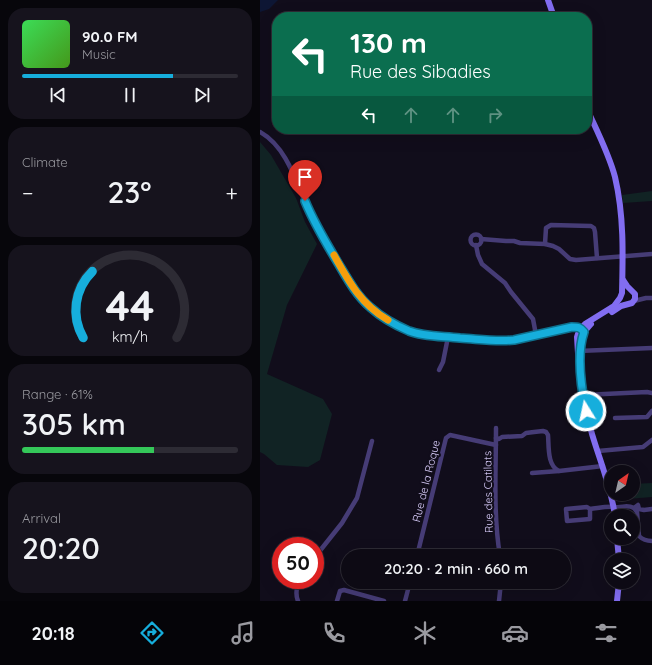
<!DOCTYPE html>
<meta charset="utf-8">
<style>
body{margin:0;font-family:Quicksand,sans-serif;background:#16131d;color:#f1f3f6;height:100vh;display:flex;flex-direction:column;font-size:15px;white-space:nowrap}
*{box-sizing:border-box;margin:0}
p{font-size:13px;color:#9a9aa0}
.icon{flex:none;width:22px;height:22px;fill:none;stroke:currentColor;stroke-width:2;stroke-linecap:round;stroke-linejoin:round}
.map{position:relative;flex:1;overflow:hidden}
.sheet{display:flex;flex-direction:column;gap:8px;padding:8px;background:#07060b;width:260px}
.sheet>*{flex:none}
.hud{position:absolute;left:12px;top:12px;width:320px;height:122px;border-radius:16px;box-shadow:0 4px 16px #0002,0 0 0 1px #2d2b34;background:#0b6e4f;color:#fff;overflow:hidden}
.needle{width:26px;rotate:34deg}
.controls{position:absolute;left:344px;top:465px;display:grid;gap:8px}
.controls a{display:grid;place-items:center;width:36px;height:36px;border-radius:50%;background:#0d0a14;box-shadow:0 4px 16px #0002,0 0 0 1px #2d2b34;font-size:20px}
.speed{position:absolute;left:12px;top:537px;display:flex;gap:8px;font-size:20px;font-weight:700;text-align:center}
.speed>*{display:grid;place-content:center;width:52px;height:52px;border-radius:50%;background:#0d0a14;box-shadow:0 4px 16px #0002,0 0 0 1px #2d2b34;line-height:1}
.speed .limit{border:6px solid #d22;background:#fff;color:#111}
.pin{position:absolute;display:grid;place-items:center;width:34px;height:34px;color:#fff;margin:-41px -17px;border-radius:50% 50% 50% 0;rotate:-45deg;box-shadow:0 0 4px #0007}
.pin .icon{rotate:45deg}
.me{position:absolute;width:44px;margin:-22px;rotate:350deg;stroke-linejoin:round;filter:drop-shadow(0 0 3px #0008)}
.turn{display:flex;align-items:center;gap:14px;height:84px;padding:0 12px;font-size:18px}
.turn .icon{width:52px;height:52px;stroke-width:2.5}
.turn b{display:block;font-size:28px;line-height:34px}
.lanes{display:flex;align-items:center;height:38px;padding:0 12px;background:#0003;justify-content:center;gap:20px;direction:ltr}
.lanes .off{opacity:.35}
.big{font-size:30px;font-weight:600;line-height:1.1}
.sheet .tile{flex:1;display:flex;flex-direction:column;justify-content:center;gap:6px;min-width:0;padding:0 14px;border-radius:16px;background:#16131d}
.sheet .dial{align-items:center;gap:0}
.dial svg{height:104px;overflow:visible;fill:none;stroke:#2d2b34;stroke-width:7;stroke-linecap:round;text-anchor:middle}
.dial text{fill:#f1f3f6;stroke:none}
.song{display:flex;align-items:center;gap:12px}
.cover{width:48px;height:48px;border-radius:6px;background:linear-gradient(135deg,hsl(130 70% 55%),hsl(100 70% 35%))}
.played{height:4px;border-radius:2px;background:linear-gradient(90deg,#16aedc 70%,#2d2b34 70%)}
.keys{display:flex;justify-content:space-around;direction:ltr}
.heat{display:flex;justify-content:space-between;align-items:center;font-size:22px;direction:ltr}
.charge{height:6px;border-radius:3px;background:linear-gradient(90deg,#34c759 61%,#2d2b34 0)}
.trip{position:absolute;left:81px;top:549px;width:230px;height:40px;border-radius:20px;background:#0d0a14;box-shadow:0 4px 16px #0002,0 0 0 1px #2d2b34;font-weight:600;line-height:40px;text-align:center}
.tabs{display:flex;height:64px;justify-content:space-around;align-items:center;background:#050408;color:#9a9aa0}
.tabs .icon{width:28px;height:28px}
.tabs .selected{color:#16aedc}
.tabs b{font-size:18px;color:#f1f3f6}
main{display:flex;flex:1;min-height:0}
.map>svg:first-child{display:block}
</style>
<main>
<section class="sheet">
<div class="tile">
<div class="song"><i class="cover"></i><div><b>90.0 FM</b><p>Music</p></div></div>
<div class="played"></div>
<div class="keys"><svg class="icon" aria-label="previous" viewBox="0 0 24 24"><path d="M18 5L8 12l10 7zM5 5v14"/></svg><svg class="icon" aria-label="pause" viewBox="0 0 24 24"><path d="M8 5v14M16 5v14"/></svg><svg class="icon" aria-label="next" viewBox="0 0 24 24"><path d="M6 5l10 7-10 7zM19 5v14"/></svg></div>
</div>
<div class="tile"><p>Climate</p>
<div class="heat"><a>−</a><b class="big">23°</b><a>+</a></div>
</div>
<div class="tile dial"><svg viewBox="0 0 100 80">
<path d="M14 69A42 42 0 1 1 86 69"/>
<path d="M14 69A42 42 0 0 1 21 18" stroke="#16aedc"/>
<text x="50" y="56" font-size="32" font-weight="700">44</text>
<text x="50" y="72" font-size="11">km/h</text>
</svg></div>
<div class="tile"><p>Range · 61%</p><b class="big">305 km</b><div class="charge"></div></div>
<div class="tile"><p>Arrival</p><b class="big">20:20</b></div>
</section>
<div class="map">
<svg width="392" height="601" viewBox="0 0 392 601">
<rect width="100%" height="100%" fill="#110d1b"/>
<g fill="#112324">
<polygon points="0,142 11,155 36,198 45,222 57,244 27,305 7,374 63,399 72,414 60,460 48,467 17,465 4,454 0,452"/>
<polygon points="392,191 392,201 363,203 362,195"/>
<polygon points="392,483 392,497 355,500 354,494 373,494 373,484"/>
</g>
<polygon fill="#0d1634" points="0,0 18,0 9,9 0,12"/>
<g fill="none" stroke-linecap="round" stroke-linejoin="round">
<g stroke="#463c76" stroke-width="4.5">
<path d="M0 132C25 146 35 178 45 202 53 221 63 238 74 256 95 291 109 316 149 331 165 337 184 336 200 338 218 339 237 342 255 340L312 327H319L323 331"/>
<circle cx="216" cy="240" r="5.5"/>
<polyline points="221,239 246,241 254,241 260,243 285,244 293,246 299,249 310,259 316,260 392,254"/>
<polyline points="285,244 286,228 291,225 331,226 334,228 335,232 337,258"/>
<polyline points="216,245 218,255 222,264 245,283 251,292 273,319 276,335"/>
<polyline points="374,301 386,298 392,298"/>
<polyline points="318,351 392,348"/>
<polyline points="179,370 183,362 188,337"/>
<polyline points="323,395 387,392 392,393"/>
<polyline points="355,418 387,417 392,411"/>
<path d="M236 428C236 470 233 514 240 556"/>
<path d="M236 438 239 439 242 437 262 436 266 433 274 432 283 431 286 432 288 435C289 446 287 466 299 471L343 466"/>
<polyline points="338,451 383,447 392,440"/>
<polyline points="272,473 299,471"/>
<polygon points="327,507 330,509 330,519 307,521 306,509"/>
<path d="M374 508 377 512 379 536C383 540 386 541 392 541"/>
<path d="M330 509C339 508 346 506 355 507 363 508 366 504 374 508L378 505 379 509 384 510 392 509"/>
<polyline points="157,556 186,438 190,435 236,445"/>
<polyline points="55,557 82,523 97,498 112,441"/>
<path d="M38 601C35 594 37 587 39 580"/>
<polyline points="77,601 80,591 84,590 124,601"/>
<polyline points="145,601 150,582"/>
<polyline points="239,601 241,582"/>
</g>
<g stroke="#826df1" stroke-width="6">
<polyline points="288,0 294,17"/>
<path d="M327 109C337 131 349 154 355 177 364 215 363 254 362 293L360 298 354 306 325 324C321 328 318 332 317 337 318 370 323 402 332 434 340 461 351 487 355 516"/>
<polyline points="352,312 361,306 372,303 375,299 375,294 367,286 363,280"/>
<path d="M321 346C321 337 324 331 331 324"/>
<polyline points="357,538 359,560"/>
<polyline points="357,601 359,582"/>
</g>
</g>
<g fill="none" stroke-linecap="round" stroke-linejoin="round">
<defs>
<path id="route" d="M45 201C54 223 66 243 78 263 87 278 96 295 110 307 121 317 135 325 149 331 164 337 183 336 200 338 218 339 236 342 254 340L312 327C318 327 320 327 324 332 316 355 321 387 326 411"/>
</defs>
<use href="#route" stroke="#0e718f" stroke-width="10"/>
<use href="#route" stroke="#16aedc" stroke-width="7"/>
<path stroke="#f59e0b" stroke-width="7" d="M74 255C89 282 101 304 128 320"/>
</g>
<g text-anchor="middle" stroke-width="4" stroke-linejoin="round" paint-order="stroke">
<g font-size="11" fill="#d8ccfa" stroke="#110d1b">
<text transform="translate(166 481) rotate(-76)" y="4">Rue de la Roque</text>
<text transform="translate(228 492) rotate(-91)" y="4">Rue des Catilats</text>
</g>
</g>
</svg>
<div class="controls">
<a><svg class="needle" viewBox="-14 -14 28 28"><path d="M0-13l5 13h-10z" fill="#e53935"/><path d="M0 13l5-13h-10z" fill="#9a9aa0"/></svg></a>
<a><svg class="icon" aria-label="search" viewBox="0 0 24 24"><circle cx="10" cy="10" r="6"/><path d="M15 15l6 6"/></svg></a>
<a><svg class="icon" aria-label="layers" viewBox="0 0 24 24"><path d="M12 4l9 5-9 5-9-5zM3 14l9 5 9-5"/></svg></a>
</div>
<div class="speed"><div class="limit">50</div></div>
<div class="pin" style="left:45px;top:201px;background:#d93025"><svg class="icon" aria-label="arrive" viewBox="0 0 24 24"><path d="M6 21V4h12l-3 4 3 4H6"/></svg></div>
<svg class="me" style="left:326px;top:411px" viewBox="-20 -20 40 40"><circle r="17" fill="#16aedc" stroke="#fff" stroke-width="3"/><path d="M0-11L8 9 0 5-8 9z" fill="#fff"/></svg>
<div class="trip">20:20 · 2 min · 660 m</div>
<div class="hud">
<div class="turn"><svg class="icon" aria-label="left" viewBox="0 0 24 24"><path d="M17 20v-9H6M10 6l-5 5 5 5"/></svg><div><b>130 m</b>Rue des Sibadies</div></div>
<div class="lanes"><svg class="icon" aria-label="left" viewBox="0 0 24 24"><path d="M17 20v-9H6M10 6l-5 5 5 5"/></svg><svg class="icon off" aria-label="ahead" viewBox="0 0 24 24"><path d="M12 20V5M6 11l6-6 6 6"/></svg><svg class="icon off" aria-label="ahead" viewBox="0 0 24 24"><path d="M12 20V5M6 11l6-6 6 6"/></svg><svg class="icon off" aria-label="right" viewBox="0 0 24 24"><path d="M7 20v-9h11M14 6l5 5-5 5"/></svg></div>
</div>
</div>
</main>
<nav class="tabs">
<b>20:18</b>
<svg class="icon selected" aria-label="directions" viewBox="0 0 24 24"><path d="M12 3l9 9-9 9-9-9zM9 14v-3h6M13 9l2 2-2 2"/></svg>
<svg class="icon" aria-label="music" viewBox="0 0 24 24"><path d="M9 18V5l10-2v13"/><circle cx="6" cy="18" r="3"/><circle cx="16" cy="16" r="3"/></svg>
<svg class="icon" aria-label="phone" viewBox="0 0 24 24"><path d="M5 4h4l2 5-3 2q2 4 5 5l2-3 5 2v4C11 20 4 13 5 4z"/></svg>
<svg class="icon" aria-label="climate" viewBox="0 0 24 24"><path d="M12 3v18M4 7l16 10M4 17L20 7"/></svg>
<svg class="icon" aria-label="car" viewBox="0 0 24 24"><path d="M5 17H2v-5l4-1 3-4h7l3 4 3 1v5h-3M9 17h6M6 11h13"/><circle cx="7" cy="17" r="2"/><circle cx="17" cy="17" r="2"/></svg>
<svg class="icon" aria-label="filters" viewBox="0 0 24 24"><path d="M4 7h16M4 17h16"/><circle cx="9" cy="7" r="2"/><circle cx="15" cy="17" r="2"/></svg>
</nav>
